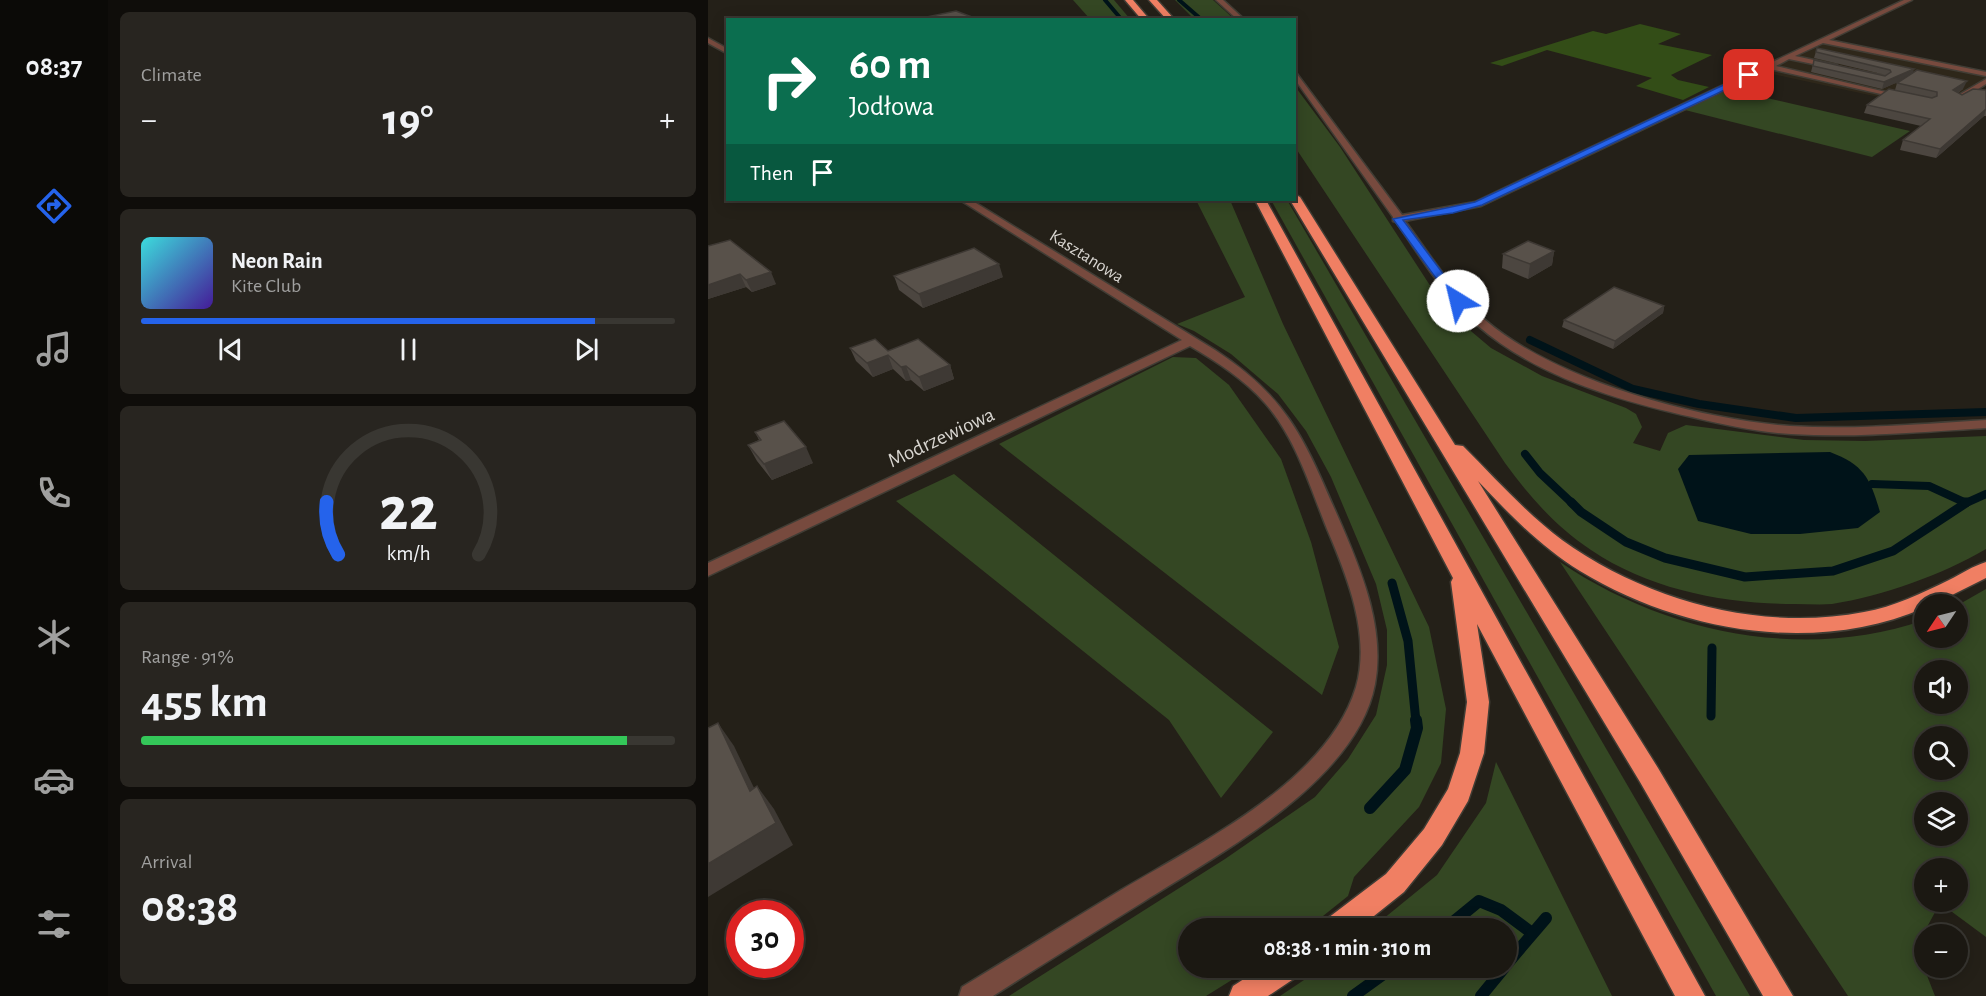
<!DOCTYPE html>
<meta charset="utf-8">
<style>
body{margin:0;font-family:"Alegreya Sans",sans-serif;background:#282520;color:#f1f3f6;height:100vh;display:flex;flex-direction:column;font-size:22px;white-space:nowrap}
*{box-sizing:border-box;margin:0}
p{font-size:20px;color:#a0a09f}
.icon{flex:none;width:33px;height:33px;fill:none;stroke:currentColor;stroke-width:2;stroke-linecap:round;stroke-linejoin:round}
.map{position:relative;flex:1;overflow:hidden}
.drawer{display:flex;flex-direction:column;gap:12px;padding:12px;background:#0f0d0a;width:600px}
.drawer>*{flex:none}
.guide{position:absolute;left:18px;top:18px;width:570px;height:183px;border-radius:0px;box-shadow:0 3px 15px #0003,0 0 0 2px #393732;background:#0b6e4f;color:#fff;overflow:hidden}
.needle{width:39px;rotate:235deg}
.controls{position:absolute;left:1206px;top:594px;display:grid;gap:12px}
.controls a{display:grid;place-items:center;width:54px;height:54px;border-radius:50%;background:#1b1812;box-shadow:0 3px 15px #0003,0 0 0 2px #393732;font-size:30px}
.speed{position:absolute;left:18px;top:900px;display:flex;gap:12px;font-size:30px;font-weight:700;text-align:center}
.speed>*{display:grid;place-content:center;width:78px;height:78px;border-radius:50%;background:#1b1812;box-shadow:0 3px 15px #0003,0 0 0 2px #393732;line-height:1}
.speed .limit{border:9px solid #d22;background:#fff;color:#111}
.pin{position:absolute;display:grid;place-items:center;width:51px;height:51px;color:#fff;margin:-26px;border-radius:12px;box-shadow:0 3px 9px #0006}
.me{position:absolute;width:66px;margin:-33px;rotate:324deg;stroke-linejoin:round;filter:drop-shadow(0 0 4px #0008)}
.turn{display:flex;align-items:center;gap:21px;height:126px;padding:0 24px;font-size:27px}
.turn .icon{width:78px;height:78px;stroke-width:2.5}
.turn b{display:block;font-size:42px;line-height:51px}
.then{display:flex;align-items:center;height:57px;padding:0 24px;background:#0003;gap:12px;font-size:22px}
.big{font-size:45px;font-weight:600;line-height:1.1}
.drawer .tile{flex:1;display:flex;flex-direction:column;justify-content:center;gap:9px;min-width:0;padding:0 21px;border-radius:9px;background:#282520}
.drawer .dial{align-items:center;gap:0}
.dial svg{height:156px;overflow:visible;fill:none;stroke:#393732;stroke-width:7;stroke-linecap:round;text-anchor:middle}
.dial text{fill:#f1f3f6;stroke:none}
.song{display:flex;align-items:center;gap:18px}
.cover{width:72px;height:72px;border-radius:9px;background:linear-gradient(135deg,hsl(180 70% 55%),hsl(260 70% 35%))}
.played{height:6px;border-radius:3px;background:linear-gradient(90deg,#2563eb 85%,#393732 85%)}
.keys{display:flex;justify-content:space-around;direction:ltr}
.heat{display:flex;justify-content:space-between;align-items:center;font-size:33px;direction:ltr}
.charge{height:9px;border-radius:4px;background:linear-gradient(90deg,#34c759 91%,#393732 0)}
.trip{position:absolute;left:470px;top:918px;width:339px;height:60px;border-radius:30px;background:#1b1812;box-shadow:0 3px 15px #0003,0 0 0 2px #393732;font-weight:600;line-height:60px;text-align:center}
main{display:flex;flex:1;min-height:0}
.menu{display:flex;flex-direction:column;width:108px;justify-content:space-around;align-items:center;background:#0b0a07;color:#a0a09f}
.menu .icon{width:42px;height:42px}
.menu .on{color:#2563eb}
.menu b{font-size:27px;color:#f1f3f6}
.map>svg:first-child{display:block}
</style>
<main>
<nav class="menu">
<b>08:37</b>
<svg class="icon on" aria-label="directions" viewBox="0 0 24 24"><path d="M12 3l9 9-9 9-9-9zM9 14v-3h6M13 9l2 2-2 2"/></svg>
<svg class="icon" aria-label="music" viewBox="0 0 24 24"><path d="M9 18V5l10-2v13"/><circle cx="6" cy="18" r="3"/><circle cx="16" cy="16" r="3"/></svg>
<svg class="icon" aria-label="phone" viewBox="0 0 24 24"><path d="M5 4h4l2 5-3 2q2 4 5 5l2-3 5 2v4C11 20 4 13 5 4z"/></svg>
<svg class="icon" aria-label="climate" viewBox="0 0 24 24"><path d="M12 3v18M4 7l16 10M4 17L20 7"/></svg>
<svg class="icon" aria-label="car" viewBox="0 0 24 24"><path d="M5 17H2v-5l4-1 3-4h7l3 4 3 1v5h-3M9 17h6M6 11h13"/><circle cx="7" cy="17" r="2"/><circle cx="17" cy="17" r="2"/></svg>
<svg class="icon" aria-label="filters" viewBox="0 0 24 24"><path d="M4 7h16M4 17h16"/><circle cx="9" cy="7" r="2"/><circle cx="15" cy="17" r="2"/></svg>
</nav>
<section class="drawer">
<div class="tile"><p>Climate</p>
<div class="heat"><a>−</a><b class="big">19°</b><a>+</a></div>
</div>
<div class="tile">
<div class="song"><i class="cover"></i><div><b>Neon Rain</b><p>Kite Club</p></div></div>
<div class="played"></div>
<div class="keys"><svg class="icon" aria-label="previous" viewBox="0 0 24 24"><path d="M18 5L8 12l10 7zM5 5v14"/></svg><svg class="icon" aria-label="pause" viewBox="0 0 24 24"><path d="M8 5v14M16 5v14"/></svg><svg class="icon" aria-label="next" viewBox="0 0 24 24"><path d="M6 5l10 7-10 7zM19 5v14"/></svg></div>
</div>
<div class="tile dial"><svg viewBox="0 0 100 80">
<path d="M14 69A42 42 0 1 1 86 69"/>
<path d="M14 69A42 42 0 0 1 8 42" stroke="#2563eb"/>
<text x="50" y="56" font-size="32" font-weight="700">22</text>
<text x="50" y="72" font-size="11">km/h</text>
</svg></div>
<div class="tile"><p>Range · 91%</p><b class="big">455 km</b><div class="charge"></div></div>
<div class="tile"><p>Arrival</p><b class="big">08:38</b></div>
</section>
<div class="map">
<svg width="1278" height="996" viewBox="0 0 1278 996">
<rect width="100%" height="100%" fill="#242018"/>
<polygon fill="#2e271a" points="1118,43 1275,75 1278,78 1226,109 1055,72"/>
<g fill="#344723" fill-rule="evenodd">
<polygon points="365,0 406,0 422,19 382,19"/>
<polygon points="467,0 505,0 526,19 486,19"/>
<path d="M586 85 632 147 738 310 783 348 834 376 918 408 928 414 934 427 925 443 952 451 960 433 978 425 1096 440 1157 441 1278 436V549C1234 575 1174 596 1124 604 1112 605 1099 604 1087 604 1017 604 942 590 883 550 848 527 821 496 797 463L587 147Z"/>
<polygon points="1020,89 1202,131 1164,157 977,110"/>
<polygon points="488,200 522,200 575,324 721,627 738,709 733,763 711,807 646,877 640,896 600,928 480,928 480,968 543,968 498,996 301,996 517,859 607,797 640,759 668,715 679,665 679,630 668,584 623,477 598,431 570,394 523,354 486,331 469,324 537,297"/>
<polygon points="563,200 579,200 1042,996 1008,996"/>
<polygon points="465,357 488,358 521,385 573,459 603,542 631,647 614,695 291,444"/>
<polygon points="246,474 565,732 513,798 461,720 188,501"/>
<path d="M852 562C956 633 1096 662 1216 620V638H1250V605L1278 589V937L1232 903 1212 940 1218 973 1227 996H1140ZM1250 670V704H1216V670ZM1250 736V770H1216V736ZM1216 802H1250V836H1216ZM1216 868H1250V902H1216Z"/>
<polygon points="788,762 904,996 572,996 614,968 798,968 798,928 664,928 729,875 778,803"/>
</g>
<polygon fill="#334d17" points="932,24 973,34 950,44 1004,55 963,75 970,80 1001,87 975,100 928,86 944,78 839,50 794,66 782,63 885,31 898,34"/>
<path fill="#001319" d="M1122 452C1156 465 1162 478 1172 512L1150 528 1092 534H1043L990 521 970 469 981 455Z"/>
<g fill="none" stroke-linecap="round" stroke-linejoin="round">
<g stroke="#001319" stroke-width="4">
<polyline points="397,0 414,20"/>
<polyline points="471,0 494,20"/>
</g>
<g stroke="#001319" stroke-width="8">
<polyline points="822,340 925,389 991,404 1088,418 1278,412"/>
<polyline points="817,454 832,473 865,504"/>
<polyline points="1164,484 1221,486 1258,503 1278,494"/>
</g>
<g stroke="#001319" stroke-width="9">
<polyline points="863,502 873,512 918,542 957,558 1037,577 1125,571 1185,551 1258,503"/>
<polyline points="1257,502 1259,502"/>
<polyline points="684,583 700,641 708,722"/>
<polyline points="1003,716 1004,648"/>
</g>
<g stroke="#001319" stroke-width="12">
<polyline points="662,808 697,770 709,728 708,720"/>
<polyline points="738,928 771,901 793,910 824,933"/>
<polyline points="798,965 838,918"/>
<polyline points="645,996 684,968"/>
<polyline points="773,996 796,968"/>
</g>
<defs>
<g id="minor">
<polygon points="508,0 515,0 537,20 530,20"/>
<path d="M1196 0H1204L1121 40 1278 72V76L1115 43 1087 56 1129 65V69L1081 59 1068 66 1199 97 1195 99 1062 69 773 206 697 221C722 255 745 292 777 320 847 380 991 420 1082 426 1148 430 1213 424 1278 420V428C1213 432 1148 438 1083 434 1049 432 1017 425 984 417 909 400 829 377 769 325 736 297 713 257 688 222L685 221V217L586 78V70L694 215 767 202Z"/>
<polygon points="0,38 20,49 20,54 0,43"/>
<polygon points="1278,79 1278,84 1251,101 1244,99"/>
<path d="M252 200H263L507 350C585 401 598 445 634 526 655 575 677 630 667 684 649 781 512 853 435 902 385 933 335 964 285 996H251L254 987C307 955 360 922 413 890 492 843 620 781 648 687 663 635 639 576 619 529 602 487 588 438 557 403 536 379 509 362 482 346L0 576V563L474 340Z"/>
</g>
<g id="motorway">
<polygon points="417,0 425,0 442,20 434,20"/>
<polygon points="441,0 449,0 467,20 459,20"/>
<path d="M586 194 592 197 747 445 755 446C787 478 818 513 854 540 939 601 1053 632 1156 612 1186 607 1214 593 1241 580 1253 574 1265 566 1278 562V578L1226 604H1216V608C1107 655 972 632 872 571 833 547 801 514 770 481L950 768 1085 996H1055L932 782 582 200H586Z"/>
<polygon points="547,200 558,200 997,996 967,996 769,624 781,702 776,753 760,801 734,845 696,892 651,928 617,928 620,918 678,874 716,829 740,789 752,753 759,702 743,582 745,578"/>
<polygon points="553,968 591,968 587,978 560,996 521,996 525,986"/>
</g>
</defs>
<use href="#minor" stroke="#413d35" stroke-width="3"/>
<use href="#motorway" stroke="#413d35" stroke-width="3"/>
<use href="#minor" fill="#774a3e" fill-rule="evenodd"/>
<use href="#motorway" fill="#f07f63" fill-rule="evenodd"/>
</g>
<g fill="#4c4640">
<polygon points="1109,48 1205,72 1255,89 1250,93 1254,95 1278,90 1278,116 1276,116 1228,158 1192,150 1195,140 1213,126 1156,113 1159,105 1187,90 1189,83 1194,80 1174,89 1103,72 1106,60 1178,75 1106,58"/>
<polygon points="0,246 68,284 44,292 38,287 0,299"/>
<polygon points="846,251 844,265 820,279 794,268 795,254"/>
<polygon points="186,276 295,277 215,308 191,290"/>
<polygon points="956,306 955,313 905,349 854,327 856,320"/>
<polygon points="142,348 180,351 242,365 246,379 216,391 203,380 198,381 185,369 165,377 148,361"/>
<polygon points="47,432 105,463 64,480 49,461 40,445 51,440"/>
</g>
<g fill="#3e3934">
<polygon points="1206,69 1204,76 1174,89 1176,82"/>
<polygon points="1259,81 1255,89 1242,98 1245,90"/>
<polygon points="1278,109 1276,116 1228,158 1232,149"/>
<polygon points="846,251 844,265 820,279 822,264"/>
<polygon points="291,264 295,277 215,308 211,294"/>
<polygon points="63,272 68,284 44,292 38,280"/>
<polygon points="32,274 38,287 0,299 0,285"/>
<polygon points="956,306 955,313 905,349 907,341"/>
<polygon points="180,355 185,369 165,377 159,363"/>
<polygon points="242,365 246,379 216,391 211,377"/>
<polygon points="198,366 203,380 198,381 193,367"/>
<polygon points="98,447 105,463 64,480 56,464"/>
<polygon points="10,723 26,746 58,813 42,791"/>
<polygon points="49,786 66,809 85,845 0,897 0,864"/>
</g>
<g fill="#58514a" stroke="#3e3934" stroke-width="1.5">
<polygon points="248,11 272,20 204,20"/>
<polygon points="1109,48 1206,69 1176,82 1105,66 1106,60 1177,76 1183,72 1182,70 1108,52"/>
<polygon points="1209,70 1259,81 1245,90 1254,95 1265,89 1278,90 1278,109 1232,149 1195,140 1222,119 1159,105 1181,89 1224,98 1229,96 1229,92 1189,83"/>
<polygon points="22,240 63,272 38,280 32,274 0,285 0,246"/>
<polygon points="820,241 846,251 822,264 795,254"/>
<polygon points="266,248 291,264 211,294 186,276"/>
<polygon points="906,287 956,306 907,341 856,320"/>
<polygon points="167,339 180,351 210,339 242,365 211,377 198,366 193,367 180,355 159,363 142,348"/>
<polygon points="76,421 98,447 56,464 40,445 53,440 47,432"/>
<polygon points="10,723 42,791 49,786 68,823 0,864 0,728"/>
</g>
<polygon fill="#2563eb" stroke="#184099" stroke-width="1.5" points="1041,73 1044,77 774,205 745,213 695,220 754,299 754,303 746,303 685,219 767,202"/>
<g text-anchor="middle" stroke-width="4.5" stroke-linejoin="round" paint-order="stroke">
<g font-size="18" fill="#d8d5d0" stroke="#242018">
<text transform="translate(379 256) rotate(32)" y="6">Kasztanowa</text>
</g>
<g font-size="21" fill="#d8d5d0" stroke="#242018">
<text transform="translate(233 437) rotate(-25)" y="7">Modrzewiowa</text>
</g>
</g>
</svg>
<div class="controls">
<a><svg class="needle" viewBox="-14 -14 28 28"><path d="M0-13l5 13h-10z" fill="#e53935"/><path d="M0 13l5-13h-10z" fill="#a0a09f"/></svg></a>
<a><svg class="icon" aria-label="sound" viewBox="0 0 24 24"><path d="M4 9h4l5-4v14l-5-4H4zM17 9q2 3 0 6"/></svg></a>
<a><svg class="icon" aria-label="search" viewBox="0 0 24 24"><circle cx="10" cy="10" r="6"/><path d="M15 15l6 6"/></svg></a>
<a><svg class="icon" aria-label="layers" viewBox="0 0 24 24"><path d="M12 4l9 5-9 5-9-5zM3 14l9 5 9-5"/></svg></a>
<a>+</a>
<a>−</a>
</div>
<div class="speed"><div class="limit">30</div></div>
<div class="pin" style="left:1041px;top:75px;background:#d93025"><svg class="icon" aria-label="arrive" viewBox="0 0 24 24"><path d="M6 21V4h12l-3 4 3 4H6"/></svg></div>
<svg class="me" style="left:750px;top:301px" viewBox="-20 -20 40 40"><circle r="19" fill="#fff"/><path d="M0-13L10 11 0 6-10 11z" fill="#2563eb"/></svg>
<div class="trip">08:38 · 1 min · 310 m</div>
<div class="guide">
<div class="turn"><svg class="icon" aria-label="right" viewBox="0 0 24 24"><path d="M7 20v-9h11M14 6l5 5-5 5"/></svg><div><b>60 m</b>Jodłowa</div></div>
<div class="then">Then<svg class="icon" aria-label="arrive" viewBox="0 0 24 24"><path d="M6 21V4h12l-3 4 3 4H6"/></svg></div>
</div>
</div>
</main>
